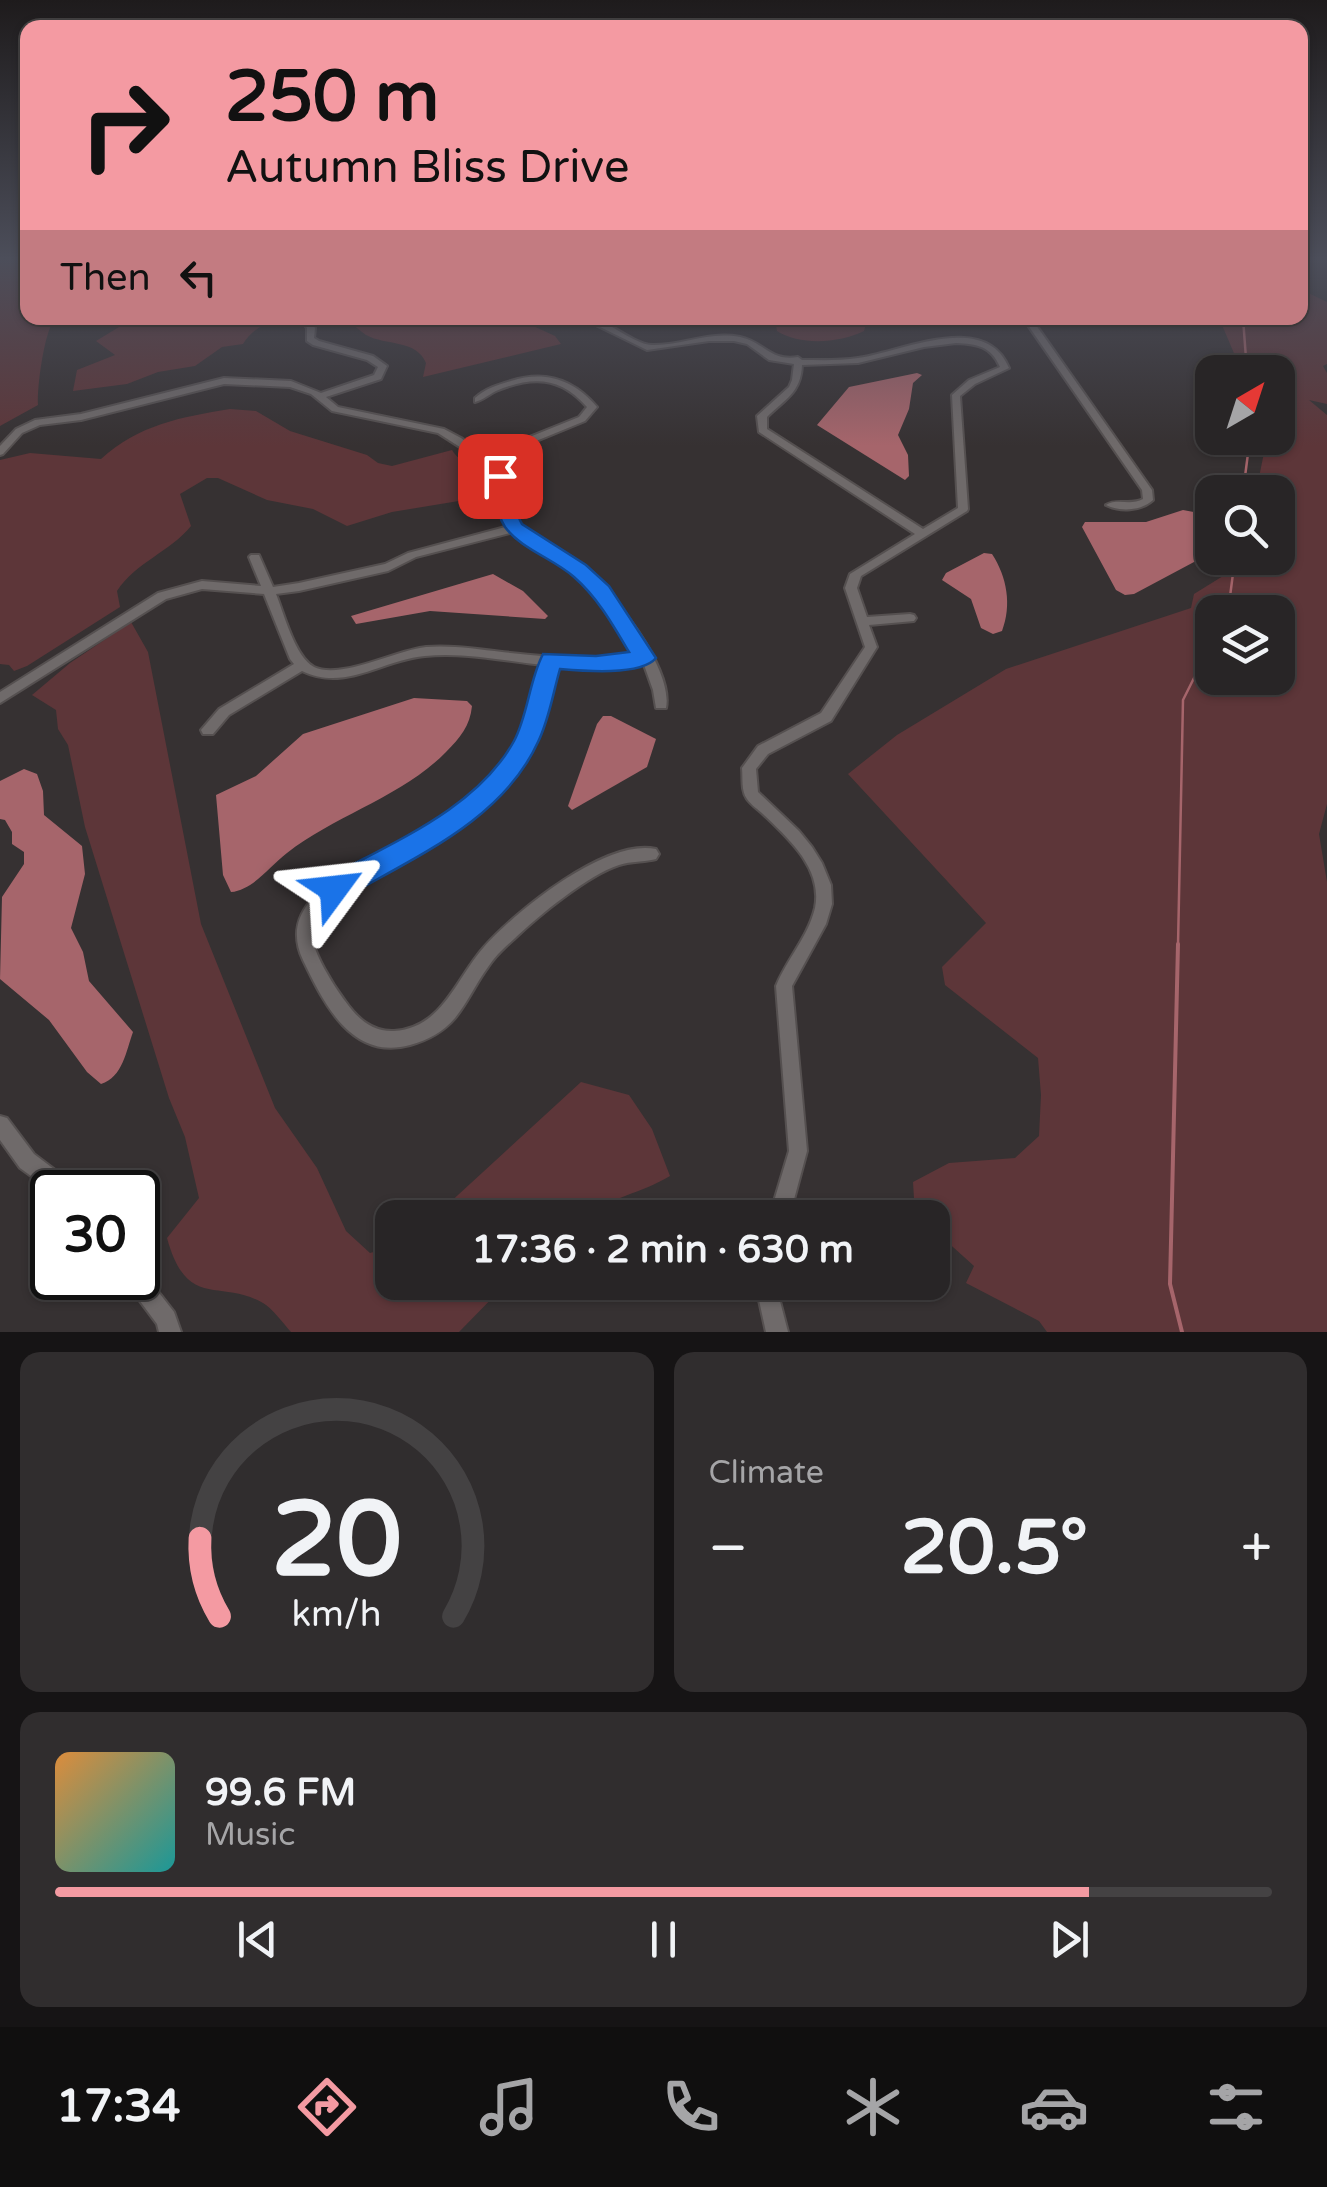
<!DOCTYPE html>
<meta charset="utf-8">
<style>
body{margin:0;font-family:"Varela Round",sans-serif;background:#302d2e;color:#f1f3f6;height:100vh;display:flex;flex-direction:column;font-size:38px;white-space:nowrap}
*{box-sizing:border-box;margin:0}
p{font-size:32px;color:#a5a5a7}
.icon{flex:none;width:55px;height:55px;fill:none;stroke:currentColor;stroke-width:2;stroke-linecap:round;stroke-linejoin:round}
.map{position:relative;height:1332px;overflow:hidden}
.details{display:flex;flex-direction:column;gap:20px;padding:20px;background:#161415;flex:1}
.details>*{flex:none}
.guide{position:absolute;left:20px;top:20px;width:1288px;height:305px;border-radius:20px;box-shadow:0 2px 8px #0004,0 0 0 2px #444243;background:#f49aa2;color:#111;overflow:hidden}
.needle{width:65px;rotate:39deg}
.controls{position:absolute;left:1195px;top:355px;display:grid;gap:20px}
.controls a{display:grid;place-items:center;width:100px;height:100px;border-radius:20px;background:#282526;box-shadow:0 2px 8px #0004,0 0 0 2px #444243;font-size:50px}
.speed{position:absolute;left:30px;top:1170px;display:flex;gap:20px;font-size:50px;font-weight:700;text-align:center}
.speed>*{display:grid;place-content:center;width:130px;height:130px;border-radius:50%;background:#282526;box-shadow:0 2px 8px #0004,0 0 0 2px #444243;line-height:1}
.speed .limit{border:5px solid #111;border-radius:15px;background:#fff;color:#111}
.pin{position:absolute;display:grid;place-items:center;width:85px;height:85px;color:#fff;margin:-42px;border-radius:20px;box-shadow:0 5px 15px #0006}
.me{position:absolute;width:110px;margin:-55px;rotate:60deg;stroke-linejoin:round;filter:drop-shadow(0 0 8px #0008)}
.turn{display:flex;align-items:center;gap:35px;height:210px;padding:0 40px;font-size:45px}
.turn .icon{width:130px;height:130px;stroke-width:2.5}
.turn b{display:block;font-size:70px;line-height:85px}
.then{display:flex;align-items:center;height:95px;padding:0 40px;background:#0003;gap:20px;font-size:38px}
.big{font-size:75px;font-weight:800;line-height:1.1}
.details .card{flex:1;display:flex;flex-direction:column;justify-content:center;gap:15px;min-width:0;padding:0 35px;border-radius:20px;background:#302d2e}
.details .dial{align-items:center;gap:0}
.dial svg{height:260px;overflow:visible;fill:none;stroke:#444243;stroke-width:7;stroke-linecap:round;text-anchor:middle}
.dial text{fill:#f1f3f6;stroke:none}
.song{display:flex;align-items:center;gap:30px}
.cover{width:120px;height:120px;border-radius:15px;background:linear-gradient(135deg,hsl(30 70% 55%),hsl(180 70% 35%))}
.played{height:10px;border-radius:5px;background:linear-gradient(90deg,#f49aa2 85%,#444243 85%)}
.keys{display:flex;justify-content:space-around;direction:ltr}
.heat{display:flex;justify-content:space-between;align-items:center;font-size:55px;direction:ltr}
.details .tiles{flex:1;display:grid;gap:20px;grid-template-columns:1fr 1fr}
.card:last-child{grid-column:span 2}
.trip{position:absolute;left:375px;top:1200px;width:575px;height:100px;border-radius:20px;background:#282526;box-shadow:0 2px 8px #0004,0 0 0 2px #444243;font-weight:800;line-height:100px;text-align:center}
.tabs{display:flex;height:160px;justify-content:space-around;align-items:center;background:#100f0f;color:#a5a5a7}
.tabs .icon{width:70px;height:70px}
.tabs .on{color:#f49aa2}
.tabs b{font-size:45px;color:#f1f3f6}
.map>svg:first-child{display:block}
</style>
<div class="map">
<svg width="1327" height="1332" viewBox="0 0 1327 1332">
<rect width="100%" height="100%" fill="#363132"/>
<g fill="#5d3639" fill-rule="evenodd">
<path d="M0 260H27L28 318H65L53 321C44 337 37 385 38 405L0 426Z"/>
<path d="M1300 289 1327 302V364L1323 366 1327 373V404L1309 400 1327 415V804L1319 834 1327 882V1332H1047L1039 1321 966 1283 974 1266 933 1229 932 1218 915 1215 913 1182 949 1163 1015 1158 1039 1136 1041 1095 1038 1058 945 985 942 967 986 923 848 774 897 735 1006 669 1191 608 1194 594 1244 563 1242 558H1278V492H1256L1267 438H1278V372H1242L1219 318H1300ZM1212 612H1278V678H1212Z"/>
<path d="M122 318H275C265 324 250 331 243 344L222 347 195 366 158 372 127 384 73 391 77 370 115 355 96 341 119 327Z"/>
<path d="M310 318H453L511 324 518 319 555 336 561 344 423 377 426 363C416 339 386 346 366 335 360 331 353 324 346 320L315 325Z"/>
<path d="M785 318 867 320 864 331C840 343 800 346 777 331L776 325Z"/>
<path d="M230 409 256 411 290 431 367 455 378 463 392 466 452 450C461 465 483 468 492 491L477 498 392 512 347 526 313 509 267 500 218 478H207L180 494 191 526C170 552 136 562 117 591L120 607 27 666 14 671 9 665 0 664V460L30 453 101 459C138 425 181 417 230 409Z"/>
<path d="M131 622 148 652 201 924 275 1108 317 1168 346 1231 370 1253 392 1247V1282L507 1283 459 1332H291C283 1323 273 1309 263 1303 220 1278 187 1311 167 1238L199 1198 185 1137 169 1098 85 827 68 745 58 729 56 710 32 695 70 663Z"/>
<path d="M581 1082 629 1095 652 1129 670 1176C642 1193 609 1198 583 1217H434Z"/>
</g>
<g fill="#a6656b">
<polygon points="917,373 922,375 913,383 909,409 898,435 908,455 909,476 905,480 817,425 849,387"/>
<polygon points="1183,510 1199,513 1212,534 1212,558 1224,558 1228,565 1194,562 1134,594 1125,595 1116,590 1082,527 1085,522 1146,522"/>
<path d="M984 553 992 554C1007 577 1012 605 1002 631L993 634 981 628 971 599 942 580 946 573Z"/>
<polygon points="493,574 523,591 548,616 545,619 430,611 356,624 351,616"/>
<path d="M414 698 467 701 472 706C470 726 460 738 446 752 403 796 336 815 287 853 270 866 253 890 231 892L223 875 216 795 256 776 303 734Z"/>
<polygon points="603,716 611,716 656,739 647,767 572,810 568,806 597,724"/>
<path d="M24 769 37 774 43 791 44 815 82 846 85 874 71 928 83 952 89 981 133 1032C126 1051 123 1077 101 1084L87 1072 49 1020 0 979 2 897 24 864V852L12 844V832L5 820 0 819V781Z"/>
</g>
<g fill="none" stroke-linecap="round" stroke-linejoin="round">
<g stroke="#a6656b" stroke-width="2.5">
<polyline points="1243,318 1247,372"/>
<polyline points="1243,492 1250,438"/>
<polyline points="1228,612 1235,558"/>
<polyline points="1178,946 1183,700 1212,642"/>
</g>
<polyline stroke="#a6656b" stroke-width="4" points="1178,944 1170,1284 1182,1332"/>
<defs>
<g id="minor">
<path d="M300 318H308L315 328 314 338 319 341 373 356 387 366 381 379 326 397 338 407 444 429 461 438 485 455 579 417 587 407C560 376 532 376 496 391 488 395 483 400 475 402V398C485 389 497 385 511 381 545 370 574 380 597 407L585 421 490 460C499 469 508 479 511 492 513 502 511 513 517 522 531 543 561 551 581 566 612 590 674 669 666 708H656L653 690 643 662 591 668 556 666C547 698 538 730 522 758 491 814 428 844 375 873 352 885 313 904 312 934 312 952 334 986 345 1001 357 1018 372 1032 394 1031 443 1028 456 978 484 947 516 911 606 838 656 849L659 854 656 859C644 862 631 861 619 865 588 875 538 916 514 939 505 947 495 956 488 967 476 983 468 1002 455 1018 443 1032 428 1040 410 1045 352 1061 324 1004 303 960 273 896 361 867 404 842 436 823 470 804 495 775 522 745 533 703 543 665 505 661 464 652 425 656 381 660 346 692 302 671L229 715 213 734H203L201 730 219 709 294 664 290 659 264 594 202 589 166 599 0 703V692L158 593 202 581 261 586 249 557 251 555H259L273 587 299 583 385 564 408 553 509 526C495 503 508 475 478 462L477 458 438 433 332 411 311 394 290 387 224 384 81 420 40 425 22 433 3 454 0 455V446L16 429 35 420 81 414 224 378 291 381 321 393 374 375 378 367 367 360 313 345 307 341V328ZM514 532C530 546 550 555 567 567 598 588 620 622 639 654 592 662 548 657 502 652 477 649 451 645 426 647 396 650 341 680 314 667 295 657 284 614 276 594L299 591 388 571 416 557Z"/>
<path d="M1023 318H1031L1152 490 1153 500C1141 511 1120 512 1106 505 1117 498 1131 506 1143 499L1142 490Z"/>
<path d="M596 321H602C615 328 639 345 652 345 682 346 707 331 740 337 764 342 771 362 798 357L802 360C820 360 839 361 858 358 902 352 985 310 1009 368L975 384 960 396 968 509 967 511 861 576 857 588 867 617 910 614 914 615 916 618 914 621 869 625 877 647 831 721 768 754 756 769 758 792 799 831 812 847 822 863 831 885 832 904 826 924 792 986 807 1151 789 1218H769L789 1151 776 986C787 959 808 937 815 908 823 869 789 839 764 815 759 810 751 805 747 799 741 791 743 778 742 768L758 746 821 713 865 647 845 588 850 574 915 534 759 432 757 416 789 387 792 380 794 364 769 360 747 344 734 341H709L647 350 596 325ZM956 343C977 344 991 346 1000 367L969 380 952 395 958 508 923 529 767 429V417C785 399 801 393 802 365L858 363 924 347Z"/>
<polygon points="0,1116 7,1118 34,1154 75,1185 78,1192 53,1192 20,1168 0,1140"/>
<polygon points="138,1269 142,1271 174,1312 181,1332 159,1332 157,1324 128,1285 125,1278 138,1278"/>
<polygon points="755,1282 775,1282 788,1332 766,1332"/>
</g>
</defs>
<use href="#minor" stroke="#555050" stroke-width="4"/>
<use href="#minor" fill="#6f6a6a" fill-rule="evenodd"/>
</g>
<linearGradient id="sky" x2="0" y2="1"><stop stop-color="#1e1b1c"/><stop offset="0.58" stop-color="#4c4e5a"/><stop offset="1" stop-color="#4c4e5a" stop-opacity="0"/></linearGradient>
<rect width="1327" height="446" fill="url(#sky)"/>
<path fill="#1a73e8" stroke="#114b97" stroke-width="2.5" d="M500 471 506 473C517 489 512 508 522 524L586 565 609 586 656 658C641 676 583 671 560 669 553 693 549 720 538 742 502 821 414 857 344 898L334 902 324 898 320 889 324 880C390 843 476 810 514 741 528 715 529 681 543 654L596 656 629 652C613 625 598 598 574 577 554 559 521 549 505 527 494 511 500 493 491 476Z"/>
</svg>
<div class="controls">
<a><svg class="needle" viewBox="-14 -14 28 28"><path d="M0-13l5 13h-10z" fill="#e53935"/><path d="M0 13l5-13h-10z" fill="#a5a5a7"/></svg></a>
<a><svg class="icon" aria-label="search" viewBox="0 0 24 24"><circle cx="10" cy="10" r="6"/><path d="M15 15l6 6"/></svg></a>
<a><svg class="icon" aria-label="layers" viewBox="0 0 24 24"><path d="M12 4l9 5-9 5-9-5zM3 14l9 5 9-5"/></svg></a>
</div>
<div class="speed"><div class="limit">30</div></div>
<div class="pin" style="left:500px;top:476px;background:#d93025"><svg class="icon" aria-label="arrive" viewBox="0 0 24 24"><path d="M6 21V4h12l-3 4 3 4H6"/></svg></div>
<svg class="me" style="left:334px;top:889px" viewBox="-20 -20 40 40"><path d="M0-17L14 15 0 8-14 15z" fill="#1a73e8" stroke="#fff" stroke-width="4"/></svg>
<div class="trip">17:36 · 2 min · 630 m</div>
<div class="guide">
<div class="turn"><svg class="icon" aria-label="right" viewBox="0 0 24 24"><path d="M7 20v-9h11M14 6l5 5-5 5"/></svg><div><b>250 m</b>Autumn Bliss Drive</div></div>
<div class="then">Then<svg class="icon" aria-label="left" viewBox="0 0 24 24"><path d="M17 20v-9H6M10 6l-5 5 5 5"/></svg></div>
</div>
</div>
<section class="details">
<div class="tiles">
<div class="card dial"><svg viewBox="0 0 100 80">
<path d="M14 69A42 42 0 1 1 86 69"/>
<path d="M14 69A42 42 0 0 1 8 45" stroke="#f49aa2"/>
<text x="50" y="56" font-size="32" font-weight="700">20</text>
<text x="50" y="72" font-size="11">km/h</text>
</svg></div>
<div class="card"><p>Climate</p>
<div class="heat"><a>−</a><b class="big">20.5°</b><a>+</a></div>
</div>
<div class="card">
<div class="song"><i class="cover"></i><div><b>99.6 FM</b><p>Music</p></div></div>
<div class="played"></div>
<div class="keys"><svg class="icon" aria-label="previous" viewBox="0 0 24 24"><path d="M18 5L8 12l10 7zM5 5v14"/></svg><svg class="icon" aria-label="pause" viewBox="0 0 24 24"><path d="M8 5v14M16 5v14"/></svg><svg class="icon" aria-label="next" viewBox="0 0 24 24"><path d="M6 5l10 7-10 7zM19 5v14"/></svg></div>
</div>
</div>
</section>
<nav class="tabs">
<b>17:34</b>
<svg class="icon on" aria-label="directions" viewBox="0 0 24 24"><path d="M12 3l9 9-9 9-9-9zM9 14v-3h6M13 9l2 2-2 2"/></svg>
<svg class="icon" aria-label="music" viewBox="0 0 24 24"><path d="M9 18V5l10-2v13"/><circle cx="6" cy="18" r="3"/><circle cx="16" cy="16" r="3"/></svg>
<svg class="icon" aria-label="phone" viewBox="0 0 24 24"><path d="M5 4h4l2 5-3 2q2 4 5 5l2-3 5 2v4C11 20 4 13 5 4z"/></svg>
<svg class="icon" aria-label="climate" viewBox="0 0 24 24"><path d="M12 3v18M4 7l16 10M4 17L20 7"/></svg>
<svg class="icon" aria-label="car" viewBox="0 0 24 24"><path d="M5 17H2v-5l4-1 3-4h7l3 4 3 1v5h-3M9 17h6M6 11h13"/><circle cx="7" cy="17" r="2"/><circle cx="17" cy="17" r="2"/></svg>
<svg class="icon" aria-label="filters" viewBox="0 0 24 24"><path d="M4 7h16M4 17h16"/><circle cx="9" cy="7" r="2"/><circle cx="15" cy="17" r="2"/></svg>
</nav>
